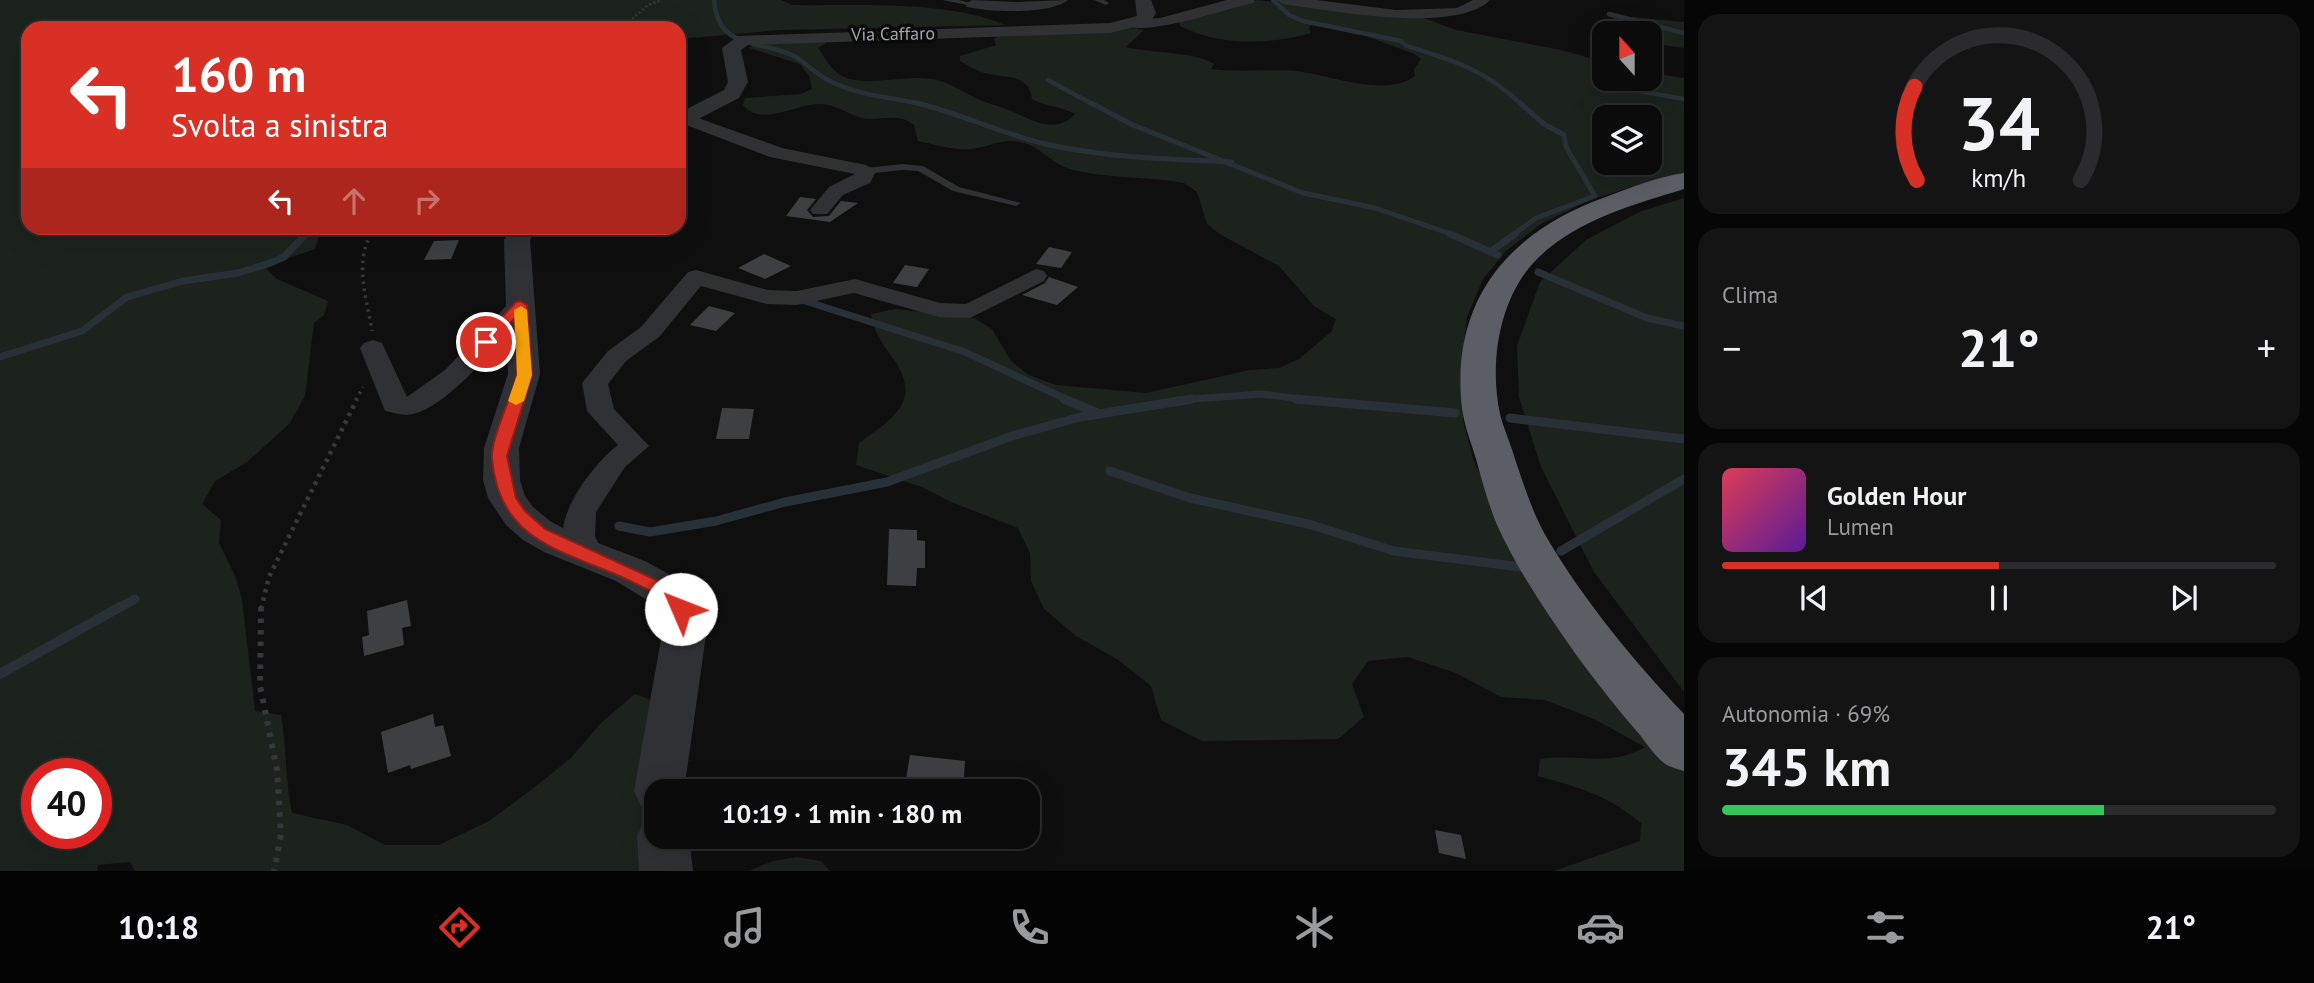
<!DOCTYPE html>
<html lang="it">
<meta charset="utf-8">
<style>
body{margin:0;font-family:"PT Sans",sans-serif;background:#141415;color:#f1f3f6;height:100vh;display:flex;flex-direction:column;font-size:26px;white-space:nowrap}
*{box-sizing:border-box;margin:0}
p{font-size:23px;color:#9a9b9d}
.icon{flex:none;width:38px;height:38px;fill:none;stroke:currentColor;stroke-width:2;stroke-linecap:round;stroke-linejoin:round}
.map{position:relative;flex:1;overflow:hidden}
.drawer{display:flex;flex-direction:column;gap:14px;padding:14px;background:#060607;width:630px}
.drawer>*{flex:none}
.hud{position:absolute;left:21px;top:21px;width:665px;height:214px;border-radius:21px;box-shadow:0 7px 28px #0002,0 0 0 2px #2b2b2d;background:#d93025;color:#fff;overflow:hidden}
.needle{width:46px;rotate:339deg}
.tools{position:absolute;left:1592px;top:21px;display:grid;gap:14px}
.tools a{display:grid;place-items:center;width:70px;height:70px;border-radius:14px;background:#0b0b0c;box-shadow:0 7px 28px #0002,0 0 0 2px #2b2b2d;font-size:35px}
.speed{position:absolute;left:21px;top:758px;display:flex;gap:14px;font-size:35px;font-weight:700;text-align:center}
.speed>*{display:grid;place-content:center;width:91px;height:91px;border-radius:50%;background:#0b0b0c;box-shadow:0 7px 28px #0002,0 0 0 2px #2b2b2d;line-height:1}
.speed .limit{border:10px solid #d22;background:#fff;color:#111}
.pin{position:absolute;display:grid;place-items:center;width:60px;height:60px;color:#fff;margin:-30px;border:4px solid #fff;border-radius:50%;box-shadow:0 2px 7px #0007}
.me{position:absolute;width:77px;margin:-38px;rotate:314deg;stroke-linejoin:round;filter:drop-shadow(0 0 5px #0008)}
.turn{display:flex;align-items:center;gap:24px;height:147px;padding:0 35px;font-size:32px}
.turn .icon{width:91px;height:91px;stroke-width:2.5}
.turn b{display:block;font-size:49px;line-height:60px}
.lanes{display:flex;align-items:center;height:66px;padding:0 35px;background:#0003;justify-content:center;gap:35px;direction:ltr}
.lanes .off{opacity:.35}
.big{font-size:52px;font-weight:600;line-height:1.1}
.drawer .widget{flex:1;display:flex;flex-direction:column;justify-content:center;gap:10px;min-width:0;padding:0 24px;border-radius:21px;background:#141415}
.drawer .dial{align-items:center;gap:0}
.dial svg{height:182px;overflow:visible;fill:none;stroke:#2b2b2d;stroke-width:7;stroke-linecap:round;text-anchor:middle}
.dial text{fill:#f1f3f6;stroke:none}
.song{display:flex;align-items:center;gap:21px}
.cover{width:84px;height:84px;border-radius:10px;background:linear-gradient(135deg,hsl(350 70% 55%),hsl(270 70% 35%))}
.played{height:7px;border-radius:4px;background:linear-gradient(90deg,#d93025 50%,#2b2b2d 50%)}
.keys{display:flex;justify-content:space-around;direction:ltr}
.heat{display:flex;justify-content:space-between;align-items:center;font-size:38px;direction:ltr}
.charge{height:10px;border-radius:5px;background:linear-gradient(90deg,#34c759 69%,#2b2b2d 0)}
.trip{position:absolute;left:644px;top:779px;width:396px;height:70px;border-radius:21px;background:#0b0b0c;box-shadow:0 7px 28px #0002,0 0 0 2px #2b2b2d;font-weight:600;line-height:70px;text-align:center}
.tab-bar{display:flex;height:112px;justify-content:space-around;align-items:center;background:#040405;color:#9a9b9d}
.tab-bar .icon{width:49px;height:49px}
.tab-bar .active{color:#d93025}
.tab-bar b{font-size:32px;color:#f1f3f6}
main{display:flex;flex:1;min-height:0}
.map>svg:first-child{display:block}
</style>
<main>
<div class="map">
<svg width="1684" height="871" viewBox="0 0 1684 871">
<rect width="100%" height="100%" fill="#0f0f10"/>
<g fill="#1c231d" fill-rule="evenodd">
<path d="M0 0H781L792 5C857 6 948 0 1005 25L780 30 679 39V28H28V228H321L315 249 289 258 266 269 277 279 328 301 324 315 314 323 305 396 290 423 247 462 215 481 202 504 221 520 219 543 235 576 242 599 255 711 281 715C287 749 285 781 292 813L347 825 385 845H439L489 821 531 790 571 758 601 723 635 694 649 699 656 715 643 810 645 871H135L130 862 98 865 97 871H0ZM37 774H96V833H37Z"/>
<path d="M1258 0 1377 15 1418 16 1456 30 1561 50 1605 62V79H1650V73L1684 78V175L1641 184 1587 201 1541 224 1506 251 1483 279 1467 317 1461 373 1463 420 1474 462 1528 567 1684 765V871H1554L1640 841 1641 823C1606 794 1580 788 1538 776L1540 759C1580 753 1608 768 1645 747L1594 719 1545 700 1501 697 1456 673 1408 657 1368 661 1352 684 1364 717 1338 739 1202 741 1161 720 1151 686 1117 659 1076 636 1044 609 1031 581 1030 553 1018 528 951 502 922 487 856 465 859 443C893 418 924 401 892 357 882 343 874 332 871 314L895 309 974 318 992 329 1011 361 1029 375 1056 385 1146 393 1250 370 1279 368 1299 359 1331 332 1336 319 1314 306 1279 266 1221 235 1207 224 1197 192 1184 183C1147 176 1107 179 1070 169 1048 162 1039 143 1014 141 999 140 990 146 977 148 957 152 937 145 918 141L914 125C899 113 885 120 867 119 851 117 837 104 820 104 795 103 763 128 743 105L745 98 801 94 812 89 809 76 800 64 749 48 757 43 822 38 826 43 818 48C826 59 833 74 847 78 869 86 905 75 932 79 950 82 960 91 976 98 986 103 996 105 1006 109 1028 117 1054 137 1075 114 1061 106 1046 107 1032 99 1029 71 999 79 981 72 974 69 967 65 960 61V56L996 45 994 39 1001 35 1133 28 1144 30 1126 47C1153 54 1194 51 1214 64L1211 69C1242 73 1273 68 1303 72 1334 77 1388 97 1415 76L1414 70 1421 59 1414 54 1345 28 1312 23 1309 28 1311 33C1268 45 1219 46 1180 26L1179 21ZM1605 117H1650V163H1605Z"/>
<polygon points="1620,16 1684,22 1684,48 1650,43 1650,33 1643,33 1640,27 1611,18"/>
<polygon points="1684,198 1684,692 1594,572 1541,467 1519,397 1517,346 1540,282 1586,240 1639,212"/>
<polygon points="797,857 821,861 830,871 749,871 773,861"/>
</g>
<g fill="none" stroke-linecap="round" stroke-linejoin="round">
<g stroke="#293138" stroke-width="4.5">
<path d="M714 0C718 51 760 39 794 56 807 63 816 75 830 81 859 96 893 97 924 105"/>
<path d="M1273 0 1289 15 1303 21 1401 41 1407 46C1453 60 1486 70 1522 105"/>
<polyline points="1609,14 1684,33"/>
<polyline points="1048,80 1094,105"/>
<polyline points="1612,86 1684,99"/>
</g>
<g stroke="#293138" stroke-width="5">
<path d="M917 103C962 114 1004 135 1050 145 1110 158 1171 159 1232 162"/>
<polyline points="1091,103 1133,125 1303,193 1375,208 1454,235"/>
<polyline points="304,235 311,228"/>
<polyline points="1513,235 1536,218 1595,196 1566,147 1564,135 1544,124 1520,103"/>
</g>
<g stroke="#293138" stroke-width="7">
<polyline points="1450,234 1498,255"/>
<polyline points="1490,252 1515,234"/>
<polyline points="1538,272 1647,318 1684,326"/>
<polyline points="802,300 965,352 1068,400"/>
<polyline points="0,357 82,331 127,297 183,281 238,273 270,263 284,257 306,234"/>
<polyline points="1178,400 1262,394 1309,400"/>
</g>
<g stroke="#293138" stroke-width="9">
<polyline points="1064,399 1100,414"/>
<polyline points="1296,399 1455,413"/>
<polyline points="1510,418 1684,439"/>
<polyline points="1110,471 1190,498 1312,525 1394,551 1529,568"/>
<polyline points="619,526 650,532 716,521 785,502 887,482 1012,436 1080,417 1192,399"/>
<polyline points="1561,551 1684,479"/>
<polyline points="117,609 135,599"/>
</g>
<polyline stroke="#293138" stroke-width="10" points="0,674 120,607"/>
</g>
<g fill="#3e3f43">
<polygon points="800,197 816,199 807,210 813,217 829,216 841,201 858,203 830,222 786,216"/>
<polygon points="459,240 451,259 424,260 434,241"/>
<polygon points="1049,247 1072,252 1061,268 1036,264"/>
<polygon points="764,254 791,266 765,279 738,268"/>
<polygon points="905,265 929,269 917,287 893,283"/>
<polygon points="1049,277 1078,287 1057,305 1022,295 1045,283"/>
<polygon points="709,306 735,313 716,331 690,325"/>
<polygon points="722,408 754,409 749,439 716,439"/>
<polygon points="889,529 917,530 917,540 925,541 925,568 917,568 916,586 887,585"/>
<polygon points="407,600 411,626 402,628 404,645 364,656 362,637 369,635 367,611"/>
<polygon points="433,714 435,727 443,725 451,756 411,769 410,765 388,773 381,732"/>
<polygon points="910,755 965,761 963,791 904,791"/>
<polygon points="1435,830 1461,835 1466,859 1439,853"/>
</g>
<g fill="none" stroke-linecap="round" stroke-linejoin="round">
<g stroke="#36383c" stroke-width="2.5" stroke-dasharray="2 2.5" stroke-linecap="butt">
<polyline points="622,28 648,5 662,0"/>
<polyline points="370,235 374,228"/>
</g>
<g stroke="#36383c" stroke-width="3.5" stroke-dasharray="2.5 4.5" stroke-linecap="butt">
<path d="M371 234C354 264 367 299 372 331"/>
<polyline points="356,400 363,387"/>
</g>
<polyline stroke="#36383c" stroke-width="4.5" stroke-dasharray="3.5 5" stroke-linecap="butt" points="261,609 269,577 357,399"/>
<polyline stroke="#36383c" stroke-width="6" stroke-dasharray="4.5 7" stroke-linecap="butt" points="261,607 260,686 277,770 281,835 274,871"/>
<g fill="#303135" fill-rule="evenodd">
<polygon points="942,0 959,0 975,4 972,6"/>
<polygon points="1094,0 1104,0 1109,3 1106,5"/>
<polygon points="902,164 923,166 959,187 1021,203 1016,206 953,191 918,171 902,170 866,174 861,171 866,168"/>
</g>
<g fill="#303135" fill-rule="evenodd">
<path d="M972 0 1016 2 1068 0C1049 15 991 12 967 7L965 4Z"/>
<path d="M1227 0H1255L1253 3C1229 8 1140 39 1124 24L1131 20 1160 18Z"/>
<path d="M1276 0H1316L1396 10 1457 8 1473 0H1490C1455 35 1330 10 1283 4Z"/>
<polygon points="687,114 782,148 866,165 876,171 870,183 843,195 827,214 813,214 810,210 829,187 855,174 770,157 681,123 679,118"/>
<path d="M1036 269 1044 271 1047 276 1044 281 970 318 939 317 854 293 797 305 767 304 701 286 659 337 626 361 608 384 614 409 649 446 625 467 596 512 595 536 602 553 597 561 586 564 575 561C570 554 564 544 563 536 560 508 597 460 618 445L587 411 582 383 608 351 641 327 688 272 696 270 768 290 797 291 855 279 940 303 966 304Z"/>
<path d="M520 298 528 300 532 305 528 310C503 338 445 413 407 415 400 415 392 412 385 411L360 348 364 343 373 340 382 343 407 397 445 370 512 300Z"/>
</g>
<g fill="#303135" fill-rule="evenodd">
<polygon points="1135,0 1151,0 1156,13 1150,23 1110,33 748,45 741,50 748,82 739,98 679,129 679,113 724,90 728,82 722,48 738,36 1110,23 1137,16"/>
<polygon points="511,228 537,228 530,240 540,374 519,448 520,480 525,496 533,507 550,521 572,533 645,561 685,583 699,605 707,628 684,791 656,791 656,811 641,806 634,791 663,628 655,605 616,581 544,552 523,540 506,525 488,498 483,480 484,448 508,374 504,240"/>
<polygon points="656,815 656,836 689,836 693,871 639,871 637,836 645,820"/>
</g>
<path fill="#5c5e66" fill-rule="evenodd" d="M1684 173V189C1633 205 1576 220 1537 259 1499 297 1489 363 1500 414 1504 430 1511 444 1515 459 1524 486 1533 514 1547 538 1585 602 1633 660 1684 714V771C1678 769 1669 767 1664 763 1655 756 1647 744 1640 735 1618 710 1597 683 1577 656 1548 615 1518 571 1497 525 1488 503 1482 481 1476 459 1471 442 1464 425 1462 408 1450 302 1507 233 1603 198 1629 188 1657 177 1684 173Z"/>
</g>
<path fill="#d93025" stroke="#8d1f18" stroke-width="2" d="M520 301 527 305 532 375 507 456 516 498 525 511 545 529 678 590 691 609 688 614H674C662 594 645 588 624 578 560 550 499 540 492 459 490 441 511 398 516 378 520 361 515 337 514 319L491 345H482L479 342 516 302Z"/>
<polygon fill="#f59e0b" points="521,306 527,310 532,375 524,401 516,405 508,401 517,375 514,310"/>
<g text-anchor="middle" stroke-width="7" stroke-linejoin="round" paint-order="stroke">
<g font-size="18" fill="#a0a5b1" stroke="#0a0a0b">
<text transform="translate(893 34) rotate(-1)" y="6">Via Caffaro</text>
</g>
</g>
</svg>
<div class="tools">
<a><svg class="needle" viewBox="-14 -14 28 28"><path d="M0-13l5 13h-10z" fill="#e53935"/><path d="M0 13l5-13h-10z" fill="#9a9b9d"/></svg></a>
<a><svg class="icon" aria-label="layers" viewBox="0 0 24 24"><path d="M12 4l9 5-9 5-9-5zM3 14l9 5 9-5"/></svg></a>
</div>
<div class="speed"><div class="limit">40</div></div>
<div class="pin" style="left:486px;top:342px;background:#d93025"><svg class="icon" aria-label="arrive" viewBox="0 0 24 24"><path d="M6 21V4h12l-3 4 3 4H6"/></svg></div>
<svg class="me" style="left:681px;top:609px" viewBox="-20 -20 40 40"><circle r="19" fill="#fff"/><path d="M0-13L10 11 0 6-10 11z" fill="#d93025"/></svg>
<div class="trip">10:19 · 1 min · 180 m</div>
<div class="hud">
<div class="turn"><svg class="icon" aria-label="left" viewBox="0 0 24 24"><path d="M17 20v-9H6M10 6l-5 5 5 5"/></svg><div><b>160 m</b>Svolta a sinistra</div></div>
<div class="lanes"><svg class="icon" aria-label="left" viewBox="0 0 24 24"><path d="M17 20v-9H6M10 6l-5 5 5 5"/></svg><svg class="icon off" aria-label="ahead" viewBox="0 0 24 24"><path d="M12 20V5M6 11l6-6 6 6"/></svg><svg class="icon off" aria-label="right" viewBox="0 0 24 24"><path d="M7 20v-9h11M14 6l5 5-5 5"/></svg></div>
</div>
</div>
<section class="drawer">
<div class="widget dial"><svg viewBox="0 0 100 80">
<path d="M14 69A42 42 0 1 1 86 69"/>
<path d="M14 69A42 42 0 0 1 13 28" stroke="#d93025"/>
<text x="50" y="56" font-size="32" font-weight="700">34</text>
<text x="50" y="72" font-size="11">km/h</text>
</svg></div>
<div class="widget"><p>Clima</p>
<div class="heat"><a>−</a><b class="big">21°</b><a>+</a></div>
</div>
<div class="widget">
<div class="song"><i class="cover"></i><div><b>Golden Hour</b><p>Lumen</p></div></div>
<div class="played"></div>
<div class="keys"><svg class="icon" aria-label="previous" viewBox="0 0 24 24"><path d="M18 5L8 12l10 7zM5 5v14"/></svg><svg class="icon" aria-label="pause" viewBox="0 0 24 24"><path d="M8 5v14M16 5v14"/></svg><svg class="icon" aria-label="next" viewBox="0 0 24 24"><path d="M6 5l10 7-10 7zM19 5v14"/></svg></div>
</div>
<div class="widget"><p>Autonomia · 69%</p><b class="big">345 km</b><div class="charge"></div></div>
</section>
</main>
<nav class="tab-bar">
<b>10:18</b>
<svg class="icon active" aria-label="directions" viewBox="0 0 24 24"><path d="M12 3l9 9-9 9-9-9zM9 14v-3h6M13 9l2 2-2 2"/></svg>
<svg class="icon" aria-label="music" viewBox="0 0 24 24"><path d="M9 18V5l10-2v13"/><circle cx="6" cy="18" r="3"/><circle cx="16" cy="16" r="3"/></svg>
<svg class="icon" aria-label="phone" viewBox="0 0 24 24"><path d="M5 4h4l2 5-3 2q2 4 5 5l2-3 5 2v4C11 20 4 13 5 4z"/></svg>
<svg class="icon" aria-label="climate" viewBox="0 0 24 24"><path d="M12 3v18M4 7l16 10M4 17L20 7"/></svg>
<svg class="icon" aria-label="car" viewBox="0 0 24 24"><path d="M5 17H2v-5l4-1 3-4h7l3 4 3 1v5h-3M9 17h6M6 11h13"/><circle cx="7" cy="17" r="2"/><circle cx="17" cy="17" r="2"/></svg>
<svg class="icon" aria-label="filters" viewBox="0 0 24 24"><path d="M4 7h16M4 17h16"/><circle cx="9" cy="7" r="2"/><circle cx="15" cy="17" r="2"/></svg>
<b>21°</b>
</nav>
